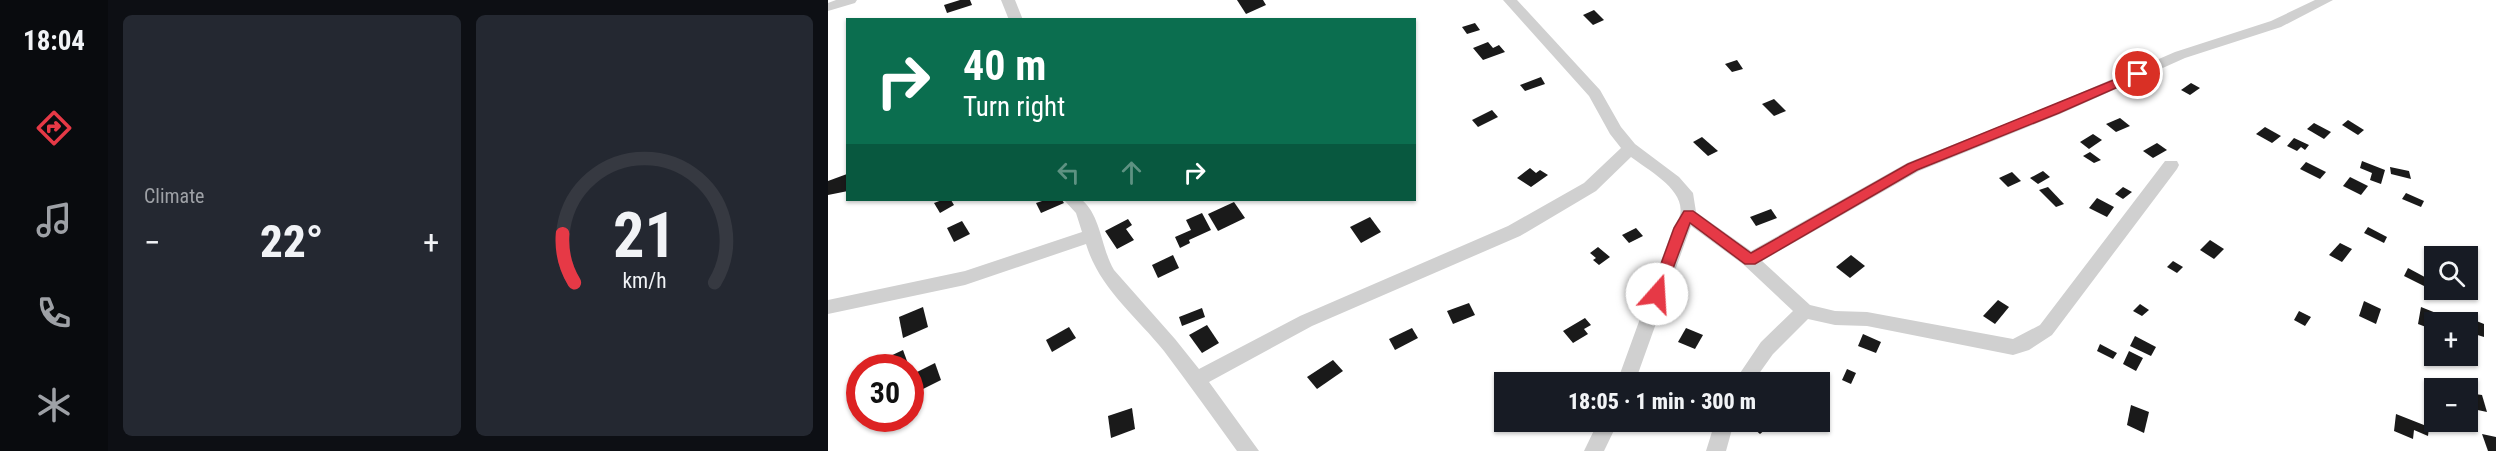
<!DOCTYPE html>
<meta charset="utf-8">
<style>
body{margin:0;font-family:"Roboto Condensed",sans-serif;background:#242831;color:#f1f3f6;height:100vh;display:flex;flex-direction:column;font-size:22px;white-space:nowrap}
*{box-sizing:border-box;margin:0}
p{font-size:20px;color:#9ea1a6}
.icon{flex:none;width:33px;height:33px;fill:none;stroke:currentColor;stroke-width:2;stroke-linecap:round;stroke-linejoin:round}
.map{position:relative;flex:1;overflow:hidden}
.sheet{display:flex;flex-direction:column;gap:15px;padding:15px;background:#0d0f14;width:720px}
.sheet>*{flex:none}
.top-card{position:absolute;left:18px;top:18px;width:570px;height:183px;border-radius:0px;box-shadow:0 2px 4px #0004;background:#0b6e4f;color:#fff;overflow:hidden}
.fabs{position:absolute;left:1596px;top:246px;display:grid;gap:12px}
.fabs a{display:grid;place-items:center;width:54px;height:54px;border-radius:0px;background:#171b24;box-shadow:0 2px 4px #0004;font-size:30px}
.speed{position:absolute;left:18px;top:354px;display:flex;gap:12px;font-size:30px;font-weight:700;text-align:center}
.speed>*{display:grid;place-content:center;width:78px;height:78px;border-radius:50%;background:#171b24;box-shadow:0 2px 4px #0004;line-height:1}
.speed .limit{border:9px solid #d22;background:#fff;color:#111}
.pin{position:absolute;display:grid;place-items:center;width:51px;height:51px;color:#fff;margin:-26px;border:3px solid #fff;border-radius:50%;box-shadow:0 2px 6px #0007}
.me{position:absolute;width:66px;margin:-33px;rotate:19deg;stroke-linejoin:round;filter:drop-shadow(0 0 4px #0008)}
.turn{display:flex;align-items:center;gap:21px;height:126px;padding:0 18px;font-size:27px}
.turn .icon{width:78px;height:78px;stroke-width:2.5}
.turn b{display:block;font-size:42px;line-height:51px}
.lanes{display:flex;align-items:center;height:57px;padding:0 18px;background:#0003;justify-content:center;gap:30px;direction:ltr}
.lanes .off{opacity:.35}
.big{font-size:45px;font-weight:800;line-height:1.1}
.sheet .widget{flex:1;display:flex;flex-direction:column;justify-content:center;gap:9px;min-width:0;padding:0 21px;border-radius:9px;background:#242831}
.sheet .dial{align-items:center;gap:0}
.dial svg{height:156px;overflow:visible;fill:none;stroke:#363941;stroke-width:7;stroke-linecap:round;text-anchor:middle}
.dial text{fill:#f1f3f6;stroke:none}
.heat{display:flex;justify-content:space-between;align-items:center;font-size:33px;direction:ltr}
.sheet .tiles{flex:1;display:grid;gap:15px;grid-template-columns:repeat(2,1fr)}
.trip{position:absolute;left:666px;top:372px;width:336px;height:60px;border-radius:0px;background:#171b24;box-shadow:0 2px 4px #0004;font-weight:800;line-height:60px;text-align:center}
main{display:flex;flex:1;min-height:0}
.tabs{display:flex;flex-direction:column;width:108px;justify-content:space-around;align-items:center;background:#090b0e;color:#9ea1a6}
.tabs .icon{width:42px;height:42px}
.tabs .on{color:#e63946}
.tabs b{font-size:27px;color:#f1f3f6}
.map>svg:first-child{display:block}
</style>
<main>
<nav class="tabs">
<b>18:04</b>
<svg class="icon on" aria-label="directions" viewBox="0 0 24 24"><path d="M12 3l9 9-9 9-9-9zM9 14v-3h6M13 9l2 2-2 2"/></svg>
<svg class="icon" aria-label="music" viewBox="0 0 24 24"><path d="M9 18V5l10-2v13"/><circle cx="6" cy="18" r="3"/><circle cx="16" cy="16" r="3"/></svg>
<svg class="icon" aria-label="phone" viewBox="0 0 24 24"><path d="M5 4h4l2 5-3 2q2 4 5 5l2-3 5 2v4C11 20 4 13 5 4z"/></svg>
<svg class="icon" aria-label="climate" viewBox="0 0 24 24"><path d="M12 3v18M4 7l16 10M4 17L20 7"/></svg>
</nav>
<section class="sheet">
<div class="tiles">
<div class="widget"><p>Climate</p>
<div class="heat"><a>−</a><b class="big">22°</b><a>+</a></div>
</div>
<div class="widget dial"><svg viewBox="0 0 100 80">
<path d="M14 69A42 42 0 1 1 86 69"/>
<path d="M14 69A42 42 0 0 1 8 44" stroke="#e63946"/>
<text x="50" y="56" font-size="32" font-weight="700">21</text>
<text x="50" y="72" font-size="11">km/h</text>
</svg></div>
</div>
</section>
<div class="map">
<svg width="1668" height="451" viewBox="0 0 1668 451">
<rect width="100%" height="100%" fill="#fff"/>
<g fill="#1a1a1a">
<polygon points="132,0 142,0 144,5 119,13 116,5"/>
<polygon points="409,0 435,0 438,5 418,14"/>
<polygon points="766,10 776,20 765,25 755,15"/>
<polygon points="647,23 652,30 639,34 634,27"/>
<polygon points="660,42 665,48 671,45 677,52 655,60 645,48"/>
<polygon points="909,60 915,69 904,72 897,64"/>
<polygon points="713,77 717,84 697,91 692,85"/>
<polygon points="1363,83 1372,88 1362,95 1353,90"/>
<polygon points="946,99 958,111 946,116 934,104"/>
<polygon points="664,110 670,117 650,127 644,120"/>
<polygon points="1292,118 1302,126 1288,132 1278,124"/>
<polygon points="1520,120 1536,130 1530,135 1514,125"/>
<polygon points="1486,123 1503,132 1496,139 1479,129"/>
<polygon points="1437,127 1453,136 1444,143 1428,134"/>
<polygon points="1265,134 1274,140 1261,149 1252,142"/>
<polygon points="874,137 890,151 880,156 865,142"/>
<polygon points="1466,138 1481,145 1477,150 1473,147 1469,151 1459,146"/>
<polygon points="1329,143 1339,150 1325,158 1315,151"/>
<polygon points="1262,152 1273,160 1266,163 1255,156"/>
<polygon points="1534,161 1557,170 1553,184 1542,180 1544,173 1532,168"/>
<polygon points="1478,162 1498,172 1492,179 1472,169"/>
<polygon points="1562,167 1581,171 1583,179 1563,174"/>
<polygon points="702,168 708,173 712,170 720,175 703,187 689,178"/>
<polygon points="1215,171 1222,177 1210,184 1202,178"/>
<polygon points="1184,172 1193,181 1180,187 1171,178"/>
<polygon points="19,174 20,191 0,195 0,181"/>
<polygon points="1522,177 1540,186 1533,195 1515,186"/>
<polygon points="1220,187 1236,204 1228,207 1211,190"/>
<polygon points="1295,187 1304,192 1295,199 1287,194"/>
<polygon points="1578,193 1596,201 1593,207 1574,199"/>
<polygon points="1269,198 1286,207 1279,217 1261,208"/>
<polygon points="114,200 123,200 126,205 112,213 106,203"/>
<polygon points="217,200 234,200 236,203 213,213 208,203"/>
<polygon points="406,202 417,218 390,231 380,214"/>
<polygon points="943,209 949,218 928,226 922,217"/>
<polygon points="374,213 383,230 361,240 362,243 352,248 347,237 363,230 358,220"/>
<polygon points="542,217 553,232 533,243 522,227"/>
<polygon points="300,219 304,225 298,229 306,240 289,249 277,231"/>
<polygon points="134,221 142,234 126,242 119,228"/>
<polygon points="1540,227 1559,237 1556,243 1536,233"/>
<polygon points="808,228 815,236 801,243 794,235"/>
<polygon points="1382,240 1396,249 1386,259 1372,250"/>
<polygon points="1512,243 1524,249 1514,262 1501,255"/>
<polygon points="770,247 782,257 771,265 765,260 768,258 762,253"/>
<polygon points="345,255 351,268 330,278 324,265"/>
<polygon points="1023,255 1037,266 1022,278 1008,267"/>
<polygon points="1345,261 1355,267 1349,273 1339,267"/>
<polygon points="1580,268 1606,282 1604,290 1576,276"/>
<polygon points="1170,300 1181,307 1167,324 1155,316"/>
<polygon points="1536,301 1553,309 1548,324 1531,316"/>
<polygon points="641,303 647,315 625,324 619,311"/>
<polygon points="1312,304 1321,310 1314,316 1305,311"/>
<polygon points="95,307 100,327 75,338 71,317"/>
<polygon points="1593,307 1613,315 1611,322 1606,322 1606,330 1590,324"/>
<polygon points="374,308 377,317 354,326 351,317"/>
<polygon points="1471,311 1483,317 1477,326 1466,320"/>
<polygon points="757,318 763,325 756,329 760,334 745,343 735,331"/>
<polygon points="1641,318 1656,324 1656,337 1640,332"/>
<polygon points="379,325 391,343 374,353 361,335"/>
<polygon points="241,327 248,338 224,352 218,340"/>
<polygon points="584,328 590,338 567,350 561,339"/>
<polygon points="858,328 875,335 867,349 850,342"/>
<polygon points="1035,334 1053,342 1048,353 1030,346"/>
<polygon points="1307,336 1328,347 1323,356 1302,346"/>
<polygon points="1272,344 1289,353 1285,359 1269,351"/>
<polygon points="75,350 79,361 62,368 58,358"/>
<polygon points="1301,351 1315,358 1308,371 1295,364"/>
<polygon points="505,360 515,371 489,389 479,377"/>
<polygon points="107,363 113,380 89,392 83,375"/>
<polygon points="1019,369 1028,373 1023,384 1014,380"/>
<polygon points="1640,393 1654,395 1659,412 1645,409"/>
<polygon points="1303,405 1321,412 1316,433 1299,425"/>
<polygon points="304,408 307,429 283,438 280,416"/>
<polygon points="1568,414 1601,427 1600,436 1586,430 1585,439 1566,431"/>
<polygon points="918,422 946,422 932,434"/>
<polygon points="1654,434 1668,437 1668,451 1660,451"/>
</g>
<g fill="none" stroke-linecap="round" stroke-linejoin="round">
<g fill="#d0d0d0" fill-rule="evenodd">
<polygon points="8,0 29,0 27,3 0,11 0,3"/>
<polygon points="173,0 187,0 195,20 181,20"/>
<path d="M675 0H689L772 90 793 127 807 144 851 177 865 193 868 212 923 251 1079 163 1222 106 1347 52 1443 21 1487 0H1505L1453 27 1357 58 1232 114 1091 171 934 261 982 305 1007 311 1039 312 1185 339 1212 325 1337 161H1349L1351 165 1349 169 1224 335 1201 350 1185 355 1039 326 1007 325 980 319 945 354 925 382H906L933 342 965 311 916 265 863 226 807 382H789L845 228C847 224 851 219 852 215 858 190 820 170 803 157L768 191 692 236 484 326 381 382 431 451H409C385 418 361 384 336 351 308 316 271 288 258 244L137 285 0 314V300L137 271 254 232 248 213 236 200H254C273 216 273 248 286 270L347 339 371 369 472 316 680 226 756 183 793 148 782 134 761 96Z"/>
<polygon points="770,422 790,422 776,451 756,451"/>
<polygon points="887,422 906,422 898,451 878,451"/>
</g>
</g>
<polygon fill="#e63946" stroke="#96252e" stroke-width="1.5" points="1310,70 1315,71 1315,76 1231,113 1089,170 927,264 917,264 862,223 834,298 824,298 822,294 846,228 856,211 865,211 923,253 1080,164"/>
</svg>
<div class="fabs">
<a><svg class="icon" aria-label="search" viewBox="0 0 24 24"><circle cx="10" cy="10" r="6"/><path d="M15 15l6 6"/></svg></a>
<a>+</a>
<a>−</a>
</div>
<div class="speed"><div class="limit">30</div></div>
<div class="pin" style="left:1310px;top:74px;background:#d93025"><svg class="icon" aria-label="arrive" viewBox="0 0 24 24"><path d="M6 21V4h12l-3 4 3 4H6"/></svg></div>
<svg class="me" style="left:829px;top:294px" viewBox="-20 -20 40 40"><circle r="19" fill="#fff"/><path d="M0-13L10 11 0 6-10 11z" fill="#e63946"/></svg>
<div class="trip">18:05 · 1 min · 300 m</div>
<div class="top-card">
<div class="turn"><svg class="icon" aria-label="right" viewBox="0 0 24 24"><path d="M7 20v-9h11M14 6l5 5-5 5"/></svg><div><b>40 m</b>Turn right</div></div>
<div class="lanes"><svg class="icon off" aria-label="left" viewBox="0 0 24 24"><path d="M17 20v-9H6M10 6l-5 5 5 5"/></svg><svg class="icon off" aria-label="ahead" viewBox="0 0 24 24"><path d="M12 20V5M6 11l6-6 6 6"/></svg><svg class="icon" aria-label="right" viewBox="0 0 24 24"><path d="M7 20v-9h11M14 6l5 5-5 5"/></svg></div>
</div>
</div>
</main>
